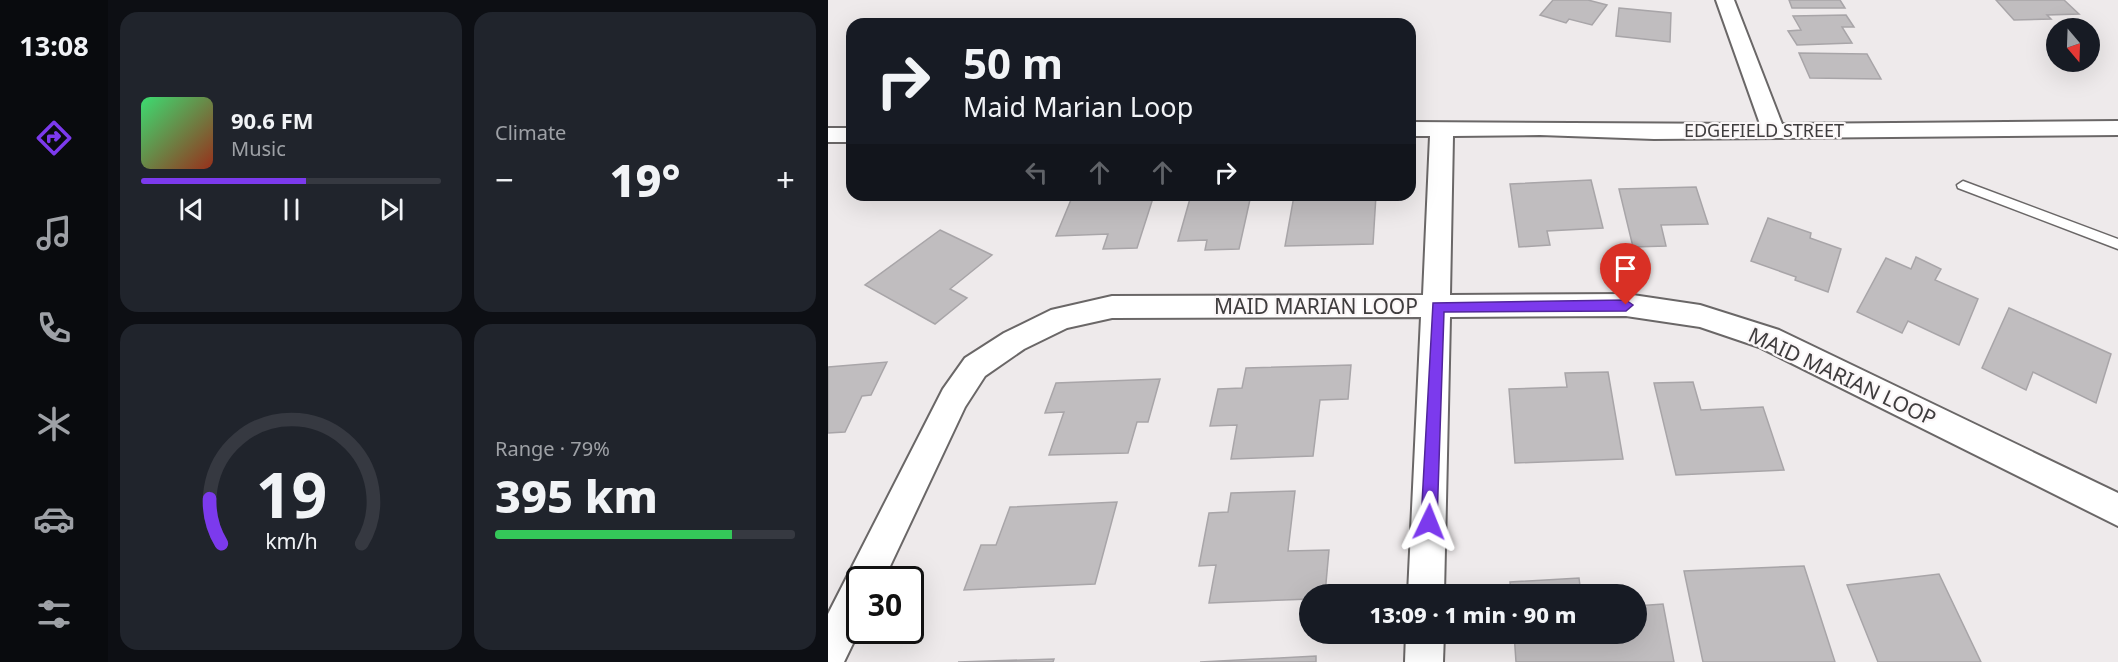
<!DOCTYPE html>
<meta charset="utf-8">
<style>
body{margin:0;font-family:"Noto Sans",sans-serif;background:#20242c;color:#f1f3f6;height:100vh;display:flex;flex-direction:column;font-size:22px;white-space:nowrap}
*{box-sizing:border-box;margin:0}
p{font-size:20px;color:#9ea1a6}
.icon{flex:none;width:33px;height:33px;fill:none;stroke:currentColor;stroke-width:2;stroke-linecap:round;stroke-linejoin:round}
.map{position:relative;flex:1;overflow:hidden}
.details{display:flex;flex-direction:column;gap:12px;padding:12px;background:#0d0f14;width:720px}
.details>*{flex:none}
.banner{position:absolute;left:18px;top:18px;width:570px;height:183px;border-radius:18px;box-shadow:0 6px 24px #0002;background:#171b24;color:#f1f3f6;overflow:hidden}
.needle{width:39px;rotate:161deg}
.fabs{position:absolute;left:1218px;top:18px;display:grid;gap:12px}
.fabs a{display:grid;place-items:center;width:54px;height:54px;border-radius:50%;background:#171b24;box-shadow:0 6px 24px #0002;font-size:30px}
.speed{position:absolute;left:18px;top:566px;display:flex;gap:12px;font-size:30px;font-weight:700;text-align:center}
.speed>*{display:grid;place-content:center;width:78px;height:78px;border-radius:50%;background:#171b24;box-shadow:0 6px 24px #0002;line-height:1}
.speed .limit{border:3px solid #111;border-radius:9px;background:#fff;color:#111}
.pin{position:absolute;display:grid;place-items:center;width:51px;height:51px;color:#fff;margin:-62px -26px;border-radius:50% 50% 50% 0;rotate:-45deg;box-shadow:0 0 6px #0007}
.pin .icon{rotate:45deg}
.me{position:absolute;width:66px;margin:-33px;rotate:2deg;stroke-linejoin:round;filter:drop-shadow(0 0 4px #0008)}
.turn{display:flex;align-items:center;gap:21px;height:126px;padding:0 18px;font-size:27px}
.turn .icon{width:78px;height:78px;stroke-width:2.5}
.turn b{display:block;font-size:42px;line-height:51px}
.lanes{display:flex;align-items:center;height:57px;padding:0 18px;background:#0003;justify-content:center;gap:30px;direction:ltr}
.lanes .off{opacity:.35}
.big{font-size:45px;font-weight:800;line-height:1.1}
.details .widget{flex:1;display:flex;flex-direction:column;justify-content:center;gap:9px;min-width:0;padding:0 21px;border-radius:18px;background:#20242c}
.details .dial{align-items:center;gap:0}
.dial svg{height:156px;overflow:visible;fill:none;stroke:#363941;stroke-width:7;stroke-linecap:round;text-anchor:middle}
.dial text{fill:#f1f3f6;stroke:none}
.song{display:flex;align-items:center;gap:18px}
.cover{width:72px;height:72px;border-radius:9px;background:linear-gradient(135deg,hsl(140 70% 55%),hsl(10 70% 35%))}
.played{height:6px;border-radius:3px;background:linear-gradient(90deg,#7c3aed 55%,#363941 55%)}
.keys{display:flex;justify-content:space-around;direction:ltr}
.heat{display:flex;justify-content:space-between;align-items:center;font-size:33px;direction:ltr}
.charge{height:9px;border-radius:4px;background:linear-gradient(90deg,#34c759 79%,#363941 0)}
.details .tiles{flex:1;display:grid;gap:12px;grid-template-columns:repeat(2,1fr)}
.trip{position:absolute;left:471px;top:584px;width:348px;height:60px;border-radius:30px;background:#171b24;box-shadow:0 6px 24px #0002;font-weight:800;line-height:60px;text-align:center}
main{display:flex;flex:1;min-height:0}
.tab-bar{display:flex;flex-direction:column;width:108px;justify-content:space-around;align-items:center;background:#090b0e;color:#9ea1a6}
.tab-bar .icon{width:42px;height:42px}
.tab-bar .active{color:#7c3aed}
.tab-bar b{font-size:27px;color:#f1f3f6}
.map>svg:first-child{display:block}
</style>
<main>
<nav class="tab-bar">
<b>13:08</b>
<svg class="icon active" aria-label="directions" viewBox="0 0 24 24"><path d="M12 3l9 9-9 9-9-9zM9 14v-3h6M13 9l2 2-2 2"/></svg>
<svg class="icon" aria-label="music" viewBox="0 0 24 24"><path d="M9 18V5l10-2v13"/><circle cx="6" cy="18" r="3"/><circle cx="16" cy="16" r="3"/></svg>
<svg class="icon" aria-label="phone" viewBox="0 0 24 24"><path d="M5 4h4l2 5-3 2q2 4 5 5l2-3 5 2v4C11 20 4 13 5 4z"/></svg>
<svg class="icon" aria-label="climate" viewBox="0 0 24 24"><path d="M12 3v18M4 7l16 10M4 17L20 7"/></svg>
<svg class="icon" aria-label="car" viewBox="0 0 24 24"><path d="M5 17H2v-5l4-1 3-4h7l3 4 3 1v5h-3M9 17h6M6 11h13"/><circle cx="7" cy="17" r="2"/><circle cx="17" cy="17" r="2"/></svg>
<svg class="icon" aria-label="filters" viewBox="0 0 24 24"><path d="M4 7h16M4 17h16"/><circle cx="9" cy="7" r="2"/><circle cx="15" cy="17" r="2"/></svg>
</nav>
<section class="details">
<div class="tiles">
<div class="widget">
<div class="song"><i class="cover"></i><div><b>90.6 FM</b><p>Music</p></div></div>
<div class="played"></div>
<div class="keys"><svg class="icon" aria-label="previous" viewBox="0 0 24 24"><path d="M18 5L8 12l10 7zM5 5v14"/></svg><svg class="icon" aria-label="pause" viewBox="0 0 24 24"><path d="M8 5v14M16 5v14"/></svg><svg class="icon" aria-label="next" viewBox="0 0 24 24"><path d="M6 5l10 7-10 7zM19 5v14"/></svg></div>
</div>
<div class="widget"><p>Climate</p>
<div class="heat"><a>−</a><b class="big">19°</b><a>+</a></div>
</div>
<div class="widget dial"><svg viewBox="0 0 100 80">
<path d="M14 69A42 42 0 1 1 86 69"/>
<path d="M14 69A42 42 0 0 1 8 46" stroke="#7c3aed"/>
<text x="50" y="56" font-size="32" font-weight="700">19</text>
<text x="50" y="72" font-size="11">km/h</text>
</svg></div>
<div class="widget"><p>Range · 79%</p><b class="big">395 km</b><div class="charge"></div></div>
</div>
</section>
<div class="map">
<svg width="1290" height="662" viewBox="0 0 1290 662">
<rect width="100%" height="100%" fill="#eeeaeb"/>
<g fill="#c0bdbf" stroke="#a8a5a8" stroke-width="1.5">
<polygon points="725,0 760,0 779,5 764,25 741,19 738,23 712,15"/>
<polygon points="961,0 1012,0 1017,8 964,8"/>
<polygon points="1168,0 1236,0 1251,14 1219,15 1223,19 1186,20"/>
<polygon points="791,8 843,13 842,42 788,36"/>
<polygon points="1018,15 1026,27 1014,27 1024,43 969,45 960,31 973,30 965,16"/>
<polygon points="971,53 1039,54 1053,79 982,78"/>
<polygon points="763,180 775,228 719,231 722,245 691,247 682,184"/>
<polygon points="868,187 880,224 833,225 838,246 805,247 791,189"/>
<polygon points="245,195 326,195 309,248 275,249 280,234 228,236"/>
<polygon points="363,195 423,195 411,249 377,250 379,240 350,241"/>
<polygon points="497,195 548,195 545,244 457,246 466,196"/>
<polygon points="940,218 983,233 982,238 1013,249 1000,292 967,280 968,277 923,261"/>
<polygon points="112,230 164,255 122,289 139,298 107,324 37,285"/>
<polygon points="1088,257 1113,269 1107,280 1150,299 1131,345 1080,321 1074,333 1029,312 1058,258 1083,269"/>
<polygon points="1181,308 1283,354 1268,403 1205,372 1198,390 1154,368"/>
<polygon points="59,362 43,395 34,396 17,432 0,433 0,367"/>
<polygon points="523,365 520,399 492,400 485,456 403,459 409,425 382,426 390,389 414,388 418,368"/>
<polygon points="780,372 795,459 687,463 681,389 739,387 737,373"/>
<polygon points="332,379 320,422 309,422 300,453 221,455 236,412 217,413 228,383"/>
<polygon points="865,382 873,410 935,407 956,470 848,475 826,383"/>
<polygon points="467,491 460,551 501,550 497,594 482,594 482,599 381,603 388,565 371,566 381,513 400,512 403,493"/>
<polygon points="289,502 267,584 136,590 153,545 168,545 182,507"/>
<polygon points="976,566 1007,662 875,662 856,571"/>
<polygon points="1111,574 1153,662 1050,662 1019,585"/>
<polygon points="751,578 753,594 683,594 682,582"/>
<polygon points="835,604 846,662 688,662 686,633 808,633 808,606"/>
<polygon points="488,656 488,662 372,662"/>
<polygon points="226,659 225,662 130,662"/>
</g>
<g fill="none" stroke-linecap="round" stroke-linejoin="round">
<defs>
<polygon id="lane" points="1135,181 1290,239 1290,249 1130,188 1129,185"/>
<g id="street">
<polygon points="888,0 906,0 954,124 1290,121 1290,135 826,139 712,135 625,136 622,295 798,294 872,305 951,330 1290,493 1290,526 931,347 872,327 798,316 622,317 616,594 580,594 593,317 284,318 239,328 196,349 157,376 137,407 56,579 32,579 32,629 16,662 0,662 0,614 115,389 137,358 176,333 223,310 284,296 595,295 602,136 582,136 582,122 932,124"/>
<rect x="0" y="128" width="24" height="14"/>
<polygon points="578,633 616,633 615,662 577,662"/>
</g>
</defs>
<use href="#lane" stroke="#6a6767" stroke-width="3"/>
<use href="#street" stroke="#6a6767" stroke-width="4"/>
<use href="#lane" fill="#fff" fill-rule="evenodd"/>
<use href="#street" fill="#fff" fill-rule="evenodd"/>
</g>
<polygon fill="#7c3aed" stroke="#51269a" stroke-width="1.5" points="798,300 805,305 798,311 616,312 609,522 607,528 601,530 595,528 593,522 605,303"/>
<g text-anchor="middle" stroke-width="4.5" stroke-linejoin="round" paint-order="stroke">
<g font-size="18" fill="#3e3c3d" stroke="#fbf7f8">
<text x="936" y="137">EDGEFIELD STREET</text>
</g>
<g font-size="21" fill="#3e3c3d" stroke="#fbf7f8">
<text x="488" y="314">MAID MARIAN LOOP</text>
<text transform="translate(1014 377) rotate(25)" y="7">MAID MARIAN LOOP</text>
</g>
</g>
</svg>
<div class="fabs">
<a><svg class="needle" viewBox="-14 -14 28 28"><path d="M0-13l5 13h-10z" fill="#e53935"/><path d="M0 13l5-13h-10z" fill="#9ea1a6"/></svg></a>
</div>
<div class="speed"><div class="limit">30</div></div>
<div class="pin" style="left:798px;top:305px;background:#d93025"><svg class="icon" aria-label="arrive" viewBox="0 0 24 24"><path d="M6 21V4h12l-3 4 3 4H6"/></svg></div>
<svg class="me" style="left:601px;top:522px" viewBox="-20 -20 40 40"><path d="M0-17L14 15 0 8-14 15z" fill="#7c3aed" stroke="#fff" stroke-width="4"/></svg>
<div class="trip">13:09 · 1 min · 90 m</div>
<div class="banner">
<div class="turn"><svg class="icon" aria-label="right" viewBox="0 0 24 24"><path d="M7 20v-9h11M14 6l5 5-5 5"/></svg><div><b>50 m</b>Maid Marian Loop</div></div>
<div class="lanes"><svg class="icon off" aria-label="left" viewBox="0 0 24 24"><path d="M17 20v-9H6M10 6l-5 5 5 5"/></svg><svg class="icon off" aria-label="ahead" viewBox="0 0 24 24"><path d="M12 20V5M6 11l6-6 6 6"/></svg><svg class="icon off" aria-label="ahead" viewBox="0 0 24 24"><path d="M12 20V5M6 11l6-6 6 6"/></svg><svg class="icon" aria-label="right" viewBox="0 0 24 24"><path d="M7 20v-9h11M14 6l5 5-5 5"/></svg></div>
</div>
</div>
</main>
